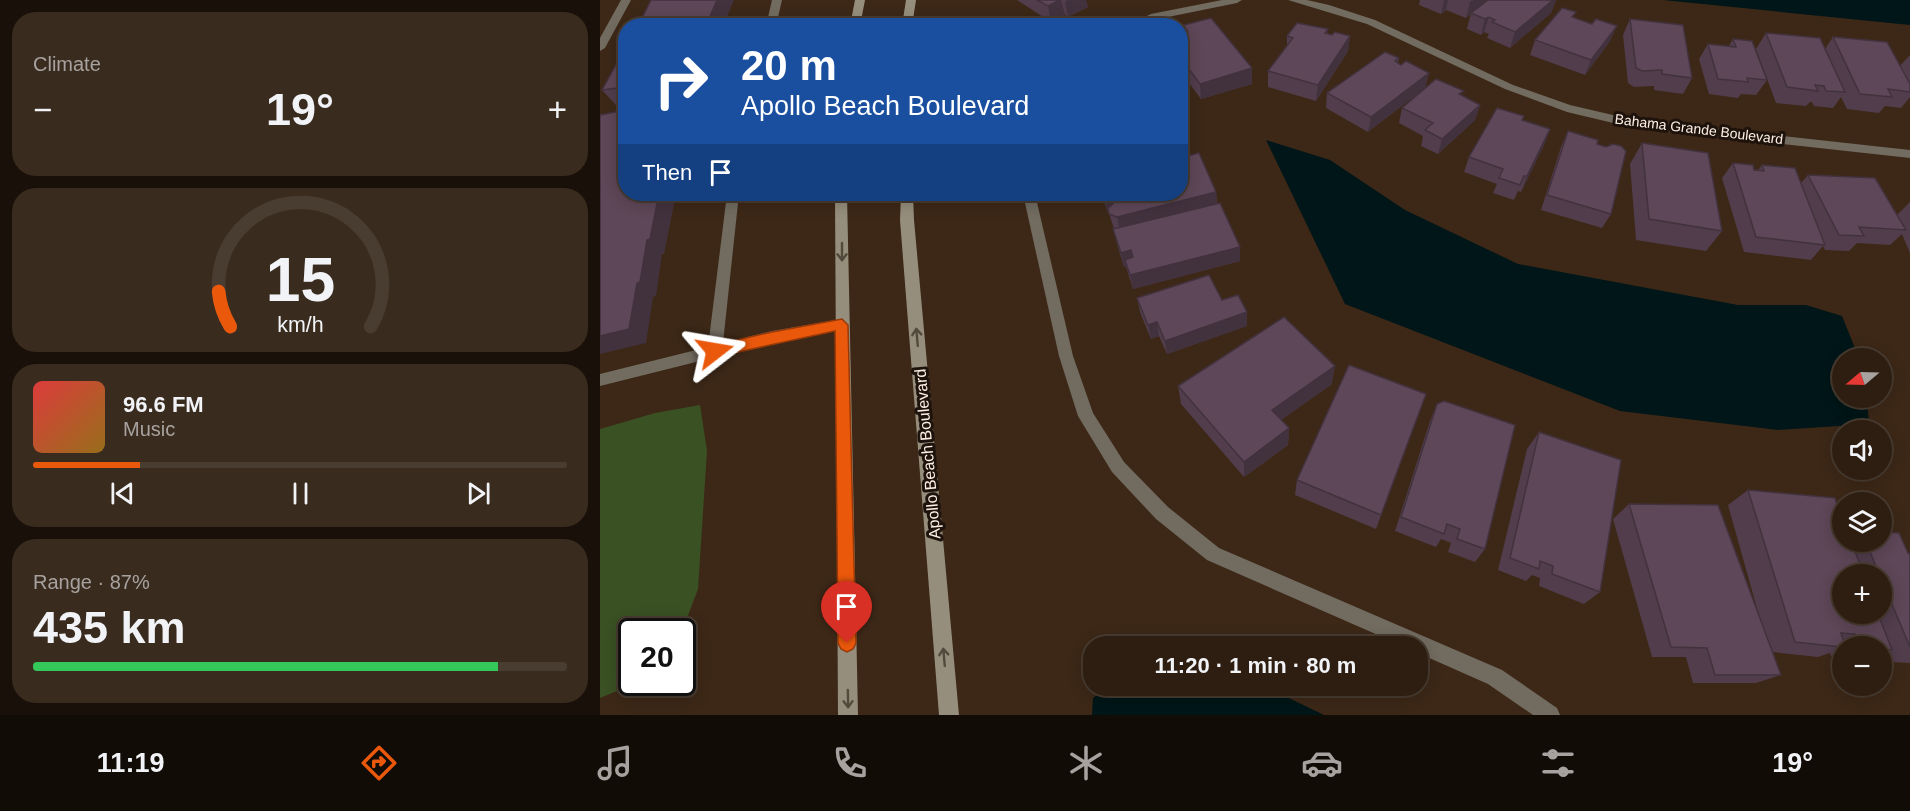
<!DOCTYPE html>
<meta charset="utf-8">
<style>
body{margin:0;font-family:Helvetica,sans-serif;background:#3a2b1f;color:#f1f3f6;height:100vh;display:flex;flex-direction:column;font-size:22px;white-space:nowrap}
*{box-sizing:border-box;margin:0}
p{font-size:20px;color:#a7a29f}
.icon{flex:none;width:33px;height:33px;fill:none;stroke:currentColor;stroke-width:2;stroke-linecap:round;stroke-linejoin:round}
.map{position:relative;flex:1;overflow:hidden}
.side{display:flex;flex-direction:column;gap:12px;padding:12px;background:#191009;width:600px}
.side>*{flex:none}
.guide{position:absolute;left:18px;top:18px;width:570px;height:183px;border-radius:24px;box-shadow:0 3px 15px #0003,0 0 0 2px #493c31;background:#1a4fa0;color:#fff;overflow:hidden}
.needle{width:39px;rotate:251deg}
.fabs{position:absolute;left:1232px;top:348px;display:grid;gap:12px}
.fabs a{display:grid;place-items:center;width:60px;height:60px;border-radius:50%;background:#2e1e11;box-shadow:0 3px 15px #0003,0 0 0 2px #493c31;font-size:30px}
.speed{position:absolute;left:18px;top:618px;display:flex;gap:12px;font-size:30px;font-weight:700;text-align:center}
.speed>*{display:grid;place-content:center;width:78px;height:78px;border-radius:50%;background:#2e1e11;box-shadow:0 3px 15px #0003,0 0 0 2px #493c31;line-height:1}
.speed .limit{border:3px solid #111;border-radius:9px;background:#fff;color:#111}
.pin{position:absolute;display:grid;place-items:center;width:51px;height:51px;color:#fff;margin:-62px -26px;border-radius:50% 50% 50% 0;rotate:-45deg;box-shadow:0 0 6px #0007}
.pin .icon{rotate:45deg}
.me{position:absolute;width:66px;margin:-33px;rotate:76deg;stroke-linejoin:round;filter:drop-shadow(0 0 4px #0008)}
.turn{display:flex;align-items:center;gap:21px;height:126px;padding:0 24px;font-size:27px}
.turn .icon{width:78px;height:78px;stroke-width:2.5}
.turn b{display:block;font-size:42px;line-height:51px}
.then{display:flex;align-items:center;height:57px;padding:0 24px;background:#0003;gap:12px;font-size:22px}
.big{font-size:45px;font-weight:700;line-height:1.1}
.side .widget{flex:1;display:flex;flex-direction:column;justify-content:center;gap:9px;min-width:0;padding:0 21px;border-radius:24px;background:#3a2b1f}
.side .dial{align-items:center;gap:0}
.dial svg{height:156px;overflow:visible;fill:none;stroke:#493c31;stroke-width:7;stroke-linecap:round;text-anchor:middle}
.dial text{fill:#f1f3f6;stroke:none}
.song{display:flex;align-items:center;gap:18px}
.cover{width:72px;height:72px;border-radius:9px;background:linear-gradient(135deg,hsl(0 70% 55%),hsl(40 70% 35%))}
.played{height:6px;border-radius:3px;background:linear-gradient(90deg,#ea580c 20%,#493c31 20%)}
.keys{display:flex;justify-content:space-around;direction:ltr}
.heat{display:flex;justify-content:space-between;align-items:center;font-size:33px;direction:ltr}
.charge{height:9px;border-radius:4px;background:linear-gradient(90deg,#34c759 87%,#493c31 0)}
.trip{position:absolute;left:483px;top:636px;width:345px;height:60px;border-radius:24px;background:#2e1e11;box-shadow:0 3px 15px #0003,0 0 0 2px #493c31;font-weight:700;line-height:60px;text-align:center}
.tab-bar{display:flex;height:96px;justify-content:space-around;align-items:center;background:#120c07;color:#a7a29f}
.tab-bar .icon{width:42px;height:42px}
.tab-bar .active{color:#ea580c}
.tab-bar b{font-size:27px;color:#f1f3f6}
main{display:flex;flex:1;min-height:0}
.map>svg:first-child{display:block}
</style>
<main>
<section class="side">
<div class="widget"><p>Climate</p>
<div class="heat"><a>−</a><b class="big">19°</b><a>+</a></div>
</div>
<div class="widget dial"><svg viewBox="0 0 100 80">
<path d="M14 69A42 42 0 1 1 86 69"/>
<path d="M14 69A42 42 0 0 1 8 51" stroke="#ea580c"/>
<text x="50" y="56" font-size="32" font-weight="700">15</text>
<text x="50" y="72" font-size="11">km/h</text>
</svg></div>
<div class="widget">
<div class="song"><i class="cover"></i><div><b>96.6 FM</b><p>Music</p></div></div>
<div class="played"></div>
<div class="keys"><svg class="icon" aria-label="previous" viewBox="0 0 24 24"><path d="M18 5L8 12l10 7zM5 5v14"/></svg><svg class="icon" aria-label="pause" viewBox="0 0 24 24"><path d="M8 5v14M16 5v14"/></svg><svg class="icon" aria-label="next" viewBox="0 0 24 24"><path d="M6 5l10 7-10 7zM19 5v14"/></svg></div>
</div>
<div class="widget"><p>Range · 87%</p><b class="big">435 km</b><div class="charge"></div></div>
</section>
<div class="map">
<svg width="1310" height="715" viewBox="0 0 1310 715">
<rect width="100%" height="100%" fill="#3d2817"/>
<polygon fill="#3a5123" points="100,405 107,451 98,589 82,631 32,632 32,682 36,683 0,698 0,429 55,413"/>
<g fill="#001618">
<polygon points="1063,0 1310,0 1310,25"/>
<polygon points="666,140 730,160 805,210 918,264 1138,305 1206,305 1242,316 1259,358 1242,358 1242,398 1267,398 1269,424 1178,430 1020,411 745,304"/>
<polygon points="510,686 664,686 724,715 492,715 493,698"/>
</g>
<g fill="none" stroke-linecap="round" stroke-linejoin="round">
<g fill="#716b60" fill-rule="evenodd">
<polygon points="21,0 31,0 5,48 0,51 0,38"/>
<polygon points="172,0 182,0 176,26 166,26"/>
<polygon points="127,194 139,194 123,343 172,331 242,319 247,321 249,325 247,329 172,343 0,386 0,374 108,347"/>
</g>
<g fill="#716b60" fill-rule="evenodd">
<polygon points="622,0 642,0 637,3 558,19 541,26 526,26 551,14"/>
<polygon points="688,0 707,0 729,5 775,20 913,85 970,105 1030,119 1310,150 1310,158 1030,127 967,112 905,89 767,24"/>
<polygon points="423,194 435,194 473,356 493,413 524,462 568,507 619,548 902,670 957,708 960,715 933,715 888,684 818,653 818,646 803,646 607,560 556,519 512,472 478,416 459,356"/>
</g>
<g fill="#968e7c" fill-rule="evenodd">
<polygon points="255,0 265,0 260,26 250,26"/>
<polygon points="306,0 316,0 312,26 302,26"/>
<polygon points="235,194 247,194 258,715 238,715"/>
<polygon points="301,194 313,194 314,220 359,715 339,715 300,220"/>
</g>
</g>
<g fill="#513d4c" fill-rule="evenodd">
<polygon points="417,0 486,0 488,7 468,17 465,15 451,22"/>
<polygon points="820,0 886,0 866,18 846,10 841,14 819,5"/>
<polygon points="888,0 956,0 951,13 910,48 887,38 889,34 884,32 881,35 867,29 871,13"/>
<polygon points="974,18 1010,41 985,75 930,55 935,40"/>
<polygon points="1030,19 1092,78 1083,94 1054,90 1054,86 1034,87 1028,83 1023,35"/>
<polygon points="584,25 652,68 652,84 601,99 580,71 580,34 584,33"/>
<polygon points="728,29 727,34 732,35 750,36 748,51 716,101 668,87 668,71 687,46 687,36"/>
<polygon points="1166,33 1225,49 1233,37 1300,66 1309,56 1310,56 1310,98 1310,97 1301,108 1285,106 1279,113 1247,109 1241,97 1233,108 1214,106 1212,102 1210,102 1206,106 1176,103 1156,49"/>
<polygon points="1133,39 1167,80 1156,95 1141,94 1138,98 1109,94 1099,59 1108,44 1129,46"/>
<polygon points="26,47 26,104 16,105 2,90"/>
<polygon points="799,58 798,63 801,65 829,73 825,88 768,132 726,108 727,93"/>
<polygon points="862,96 880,105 875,120 838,154 821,146 823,136 799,123 802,108"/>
<polygon points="922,120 950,129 944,145 921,192 918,191 914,200 893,193 897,184 864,172 869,157"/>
<polygon points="968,131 997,144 1011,214 1002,228 941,210 961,147"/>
<polygon points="1042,143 1122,231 1106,251 1036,240 1030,164"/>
<polygon points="1133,163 1158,170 1162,165 1201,183 1208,175 1297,215 1310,202 1310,253 1302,234 1290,245 1257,243 1249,251 1225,250 1223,246 1211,260 1144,252 1122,178"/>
<polygon points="616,192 617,203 640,261 533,289 526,267 524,267 517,244 514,229 509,213 508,213 501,194"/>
<polygon points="537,298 622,300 647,312 647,326 567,354 559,336 551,339 540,312"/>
<polygon points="732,384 681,420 689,428 688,445 644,477 581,404 578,386"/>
<polygon points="826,394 776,529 695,495 697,480"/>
<polygon points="837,404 885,549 875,562 848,552 851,543 841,539 836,547 795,531 830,421"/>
<polygon points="939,432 1000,592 984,604 939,586 940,578 932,575 926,581 898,570 927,449"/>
<path d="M1148 490 1242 542H1281L1310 554V663L1291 662 1286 651 1281 653V646H1242V657L1231 656 1230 653 1218 657 1172 652 1181 675 1156 683H1093L1086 657H1052L1013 519 1029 504 1160 619 1128 505ZM1242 574H1281V614H1242Z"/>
</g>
<g fill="#42323e">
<polygon points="117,0 134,0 123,26 106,26"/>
<polygon points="460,0 461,0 465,15 451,22 448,6"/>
<polygon points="468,0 486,0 488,7 468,17 465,2"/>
<polygon points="844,0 848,0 846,10 841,14"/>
<polygon points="873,0 886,0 866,18 870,2"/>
<polygon points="953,0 956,0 951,13 910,48 915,32"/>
<polygon points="889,17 884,32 881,35 885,19"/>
<polygon points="1017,26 1010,41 985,75 991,60"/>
<polygon points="750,36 748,51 716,101 718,85"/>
<polygon points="652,68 652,84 601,99 600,84"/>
<polygon points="829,73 825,88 768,132 771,117"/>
<polygon points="880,105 875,120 838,154 842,139"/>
<polygon points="589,115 590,130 580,132 580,116"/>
<polygon points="950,129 944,145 921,192 927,176"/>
<polygon points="616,192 617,208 520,232 517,217"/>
<polygon points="59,194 76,194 64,254 62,254 56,296 53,297 46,343 0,354 0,336 37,283"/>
<polygon points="512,196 515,211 508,213 504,198"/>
<polygon points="640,247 640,261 533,289 530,275"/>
<polygon points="531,250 534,265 525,260 526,267 524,267 521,253"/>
<polygon points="647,312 647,326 567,354 565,341"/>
<polygon points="557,322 559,336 551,339 548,325"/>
<polygon points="735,366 732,384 671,427 672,410"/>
<polygon points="689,428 688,445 644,477 644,462"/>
</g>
<g fill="#5e4758" stroke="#42323e" stroke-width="1.5">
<polygon points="51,0 117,0 106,26 38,26"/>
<polygon points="437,0 460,0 448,6"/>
<polygon points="888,0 953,0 915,32 892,22 895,20 889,17 885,19 871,13"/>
<polygon points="962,8 976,12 972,17 992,24 996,19 1017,26 991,60 935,40"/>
<polygon points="611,18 652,68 600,84 580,57 580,34 588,32 584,25"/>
<polygon points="1030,19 1083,25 1092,78 1062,74 1062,70 1042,71 1036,68"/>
<polygon points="697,23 728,29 725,33 732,35 735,32 750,36 718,85 668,71 693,38 687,36"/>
<polygon points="1166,33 1220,38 1245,92 1226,91 1224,86 1215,85 1218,91 1187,87"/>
<polygon points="1233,37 1287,42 1310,84 1310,92 1288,89 1292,97 1260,94"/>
<polygon points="1133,39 1152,41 1167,80 1147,78 1148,82 1118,79 1108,44 1136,47"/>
<polygon points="26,47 26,87 2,90"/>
<polygon points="785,52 799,58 795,61 801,65 806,61 829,73 771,117 727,93"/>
<polygon points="836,79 864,91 859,94 880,105 842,139 825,130 833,123 802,108"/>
<polygon points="580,97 585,97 589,115 580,116"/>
<polygon points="897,108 924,116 922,120 950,129 927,176 924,176 920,185 899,178 903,169 869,157"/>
<polygon points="26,110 26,194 59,194 50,239 47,240 40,282 37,283 29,329 0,336 0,115"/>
<polygon points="968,131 998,140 997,144 1006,147 1013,144 1021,146 1026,151 1011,214 947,195"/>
<polygon points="1042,143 1108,153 1122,231 1049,219"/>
<polygon points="599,153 616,192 517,217 509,214 508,208 514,203 512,196 504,198 503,194 580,194 580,158"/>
<polygon points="1133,163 1153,165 1154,170 1164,171 1162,165 1195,168 1225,245 1156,237"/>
<polygon points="1208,175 1275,178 1306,230 1259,227 1264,236 1239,235"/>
<polygon points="620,203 640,247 530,275 525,260 533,257 531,250 521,253 513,229"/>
<polygon points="609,275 622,300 638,295 647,312 565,341 557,322 548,325 537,298"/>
<polygon points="684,317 735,366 672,410 689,428 644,462 578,386"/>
<polygon points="749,365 826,394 781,515 697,480"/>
<polygon points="844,401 915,425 885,549 857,539 860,529 847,524 844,534 801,517 837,404"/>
<polygon points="939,432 1021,460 1000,592 952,574 953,566 940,561 939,569 910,558"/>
<polygon points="1148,490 1235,498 1242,517 1242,542 1251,542 1264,574 1242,574 1242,614 1278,614 1292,650 1281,649 1281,646 1259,646 1255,634 1241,633 1245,646 1242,647 1195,642"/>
<polygon points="1029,504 1118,505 1181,675 1115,675 1107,648 1071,647"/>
<polygon points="1281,532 1299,533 1308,553 1310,554 1310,647 1281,578 1281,574 1279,574 1266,542 1281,542"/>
</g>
<defs><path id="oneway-shaft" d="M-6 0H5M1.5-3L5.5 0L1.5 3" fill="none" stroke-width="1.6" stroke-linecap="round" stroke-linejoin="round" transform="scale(1.5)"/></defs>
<g stroke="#534a3e">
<use href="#oneway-shaft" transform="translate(242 252) rotate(90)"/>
<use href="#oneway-shaft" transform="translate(317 337) rotate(-95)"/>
<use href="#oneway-shaft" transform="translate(344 657) rotate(-95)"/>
<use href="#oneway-shaft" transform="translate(248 699) rotate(89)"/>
</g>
<polygon fill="#ea580c" stroke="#983908" stroke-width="1.5" points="242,319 248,325 256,643 253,649 247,652 241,649 238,643 235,331 115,357 109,351 115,345 172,332"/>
<g text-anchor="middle" stroke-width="6" stroke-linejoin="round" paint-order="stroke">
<g font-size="14" fill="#fef0e5" stroke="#1d130c">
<text transform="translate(1099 129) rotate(7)" y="5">Bahama Grande Boulevard</text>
</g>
<g font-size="16" fill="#fef0e5" stroke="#1d130c">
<text transform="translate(327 454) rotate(-95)" y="6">Apollo Beach Boulevard</text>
</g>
</g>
</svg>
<div class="fabs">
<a><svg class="needle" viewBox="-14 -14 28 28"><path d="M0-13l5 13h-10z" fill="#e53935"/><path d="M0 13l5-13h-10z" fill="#a7a29f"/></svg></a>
<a><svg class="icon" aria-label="sound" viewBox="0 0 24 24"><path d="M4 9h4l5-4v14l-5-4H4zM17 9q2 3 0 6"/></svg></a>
<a><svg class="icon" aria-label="layers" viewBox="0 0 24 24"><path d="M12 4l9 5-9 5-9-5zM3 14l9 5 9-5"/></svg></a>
<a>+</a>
<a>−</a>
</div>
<div class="speed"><div class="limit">20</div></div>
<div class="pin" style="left:247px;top:643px;background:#d93025"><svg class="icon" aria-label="arrive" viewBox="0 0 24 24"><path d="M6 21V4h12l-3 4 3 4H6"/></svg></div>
<svg class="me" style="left:115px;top:351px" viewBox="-20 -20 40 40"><path d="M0-17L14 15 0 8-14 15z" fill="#ea580c" stroke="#fff" stroke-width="4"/></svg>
<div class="trip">11:20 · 1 min · 80 m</div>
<div class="guide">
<div class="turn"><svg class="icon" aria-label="right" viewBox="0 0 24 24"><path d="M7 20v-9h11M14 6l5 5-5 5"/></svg><div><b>20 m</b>Apollo Beach Boulevard</div></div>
<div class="then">Then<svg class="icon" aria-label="arrive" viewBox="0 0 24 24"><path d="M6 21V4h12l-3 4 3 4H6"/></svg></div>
</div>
</div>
</main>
<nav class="tab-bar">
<b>11:19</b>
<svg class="icon active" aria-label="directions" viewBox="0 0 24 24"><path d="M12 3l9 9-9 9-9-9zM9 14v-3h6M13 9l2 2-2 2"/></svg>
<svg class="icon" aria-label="music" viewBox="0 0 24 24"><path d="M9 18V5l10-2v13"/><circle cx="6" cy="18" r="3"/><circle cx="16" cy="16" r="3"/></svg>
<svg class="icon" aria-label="phone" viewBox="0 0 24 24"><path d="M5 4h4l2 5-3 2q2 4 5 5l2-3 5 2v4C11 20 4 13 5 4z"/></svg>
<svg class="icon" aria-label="climate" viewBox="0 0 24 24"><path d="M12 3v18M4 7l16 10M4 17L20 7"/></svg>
<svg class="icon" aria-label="car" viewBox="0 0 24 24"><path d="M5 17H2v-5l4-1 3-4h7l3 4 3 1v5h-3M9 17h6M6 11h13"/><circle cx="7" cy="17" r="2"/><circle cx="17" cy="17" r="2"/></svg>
<svg class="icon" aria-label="filters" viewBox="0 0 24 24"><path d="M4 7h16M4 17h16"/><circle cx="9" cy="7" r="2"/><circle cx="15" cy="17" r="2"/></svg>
<b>19°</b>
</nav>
